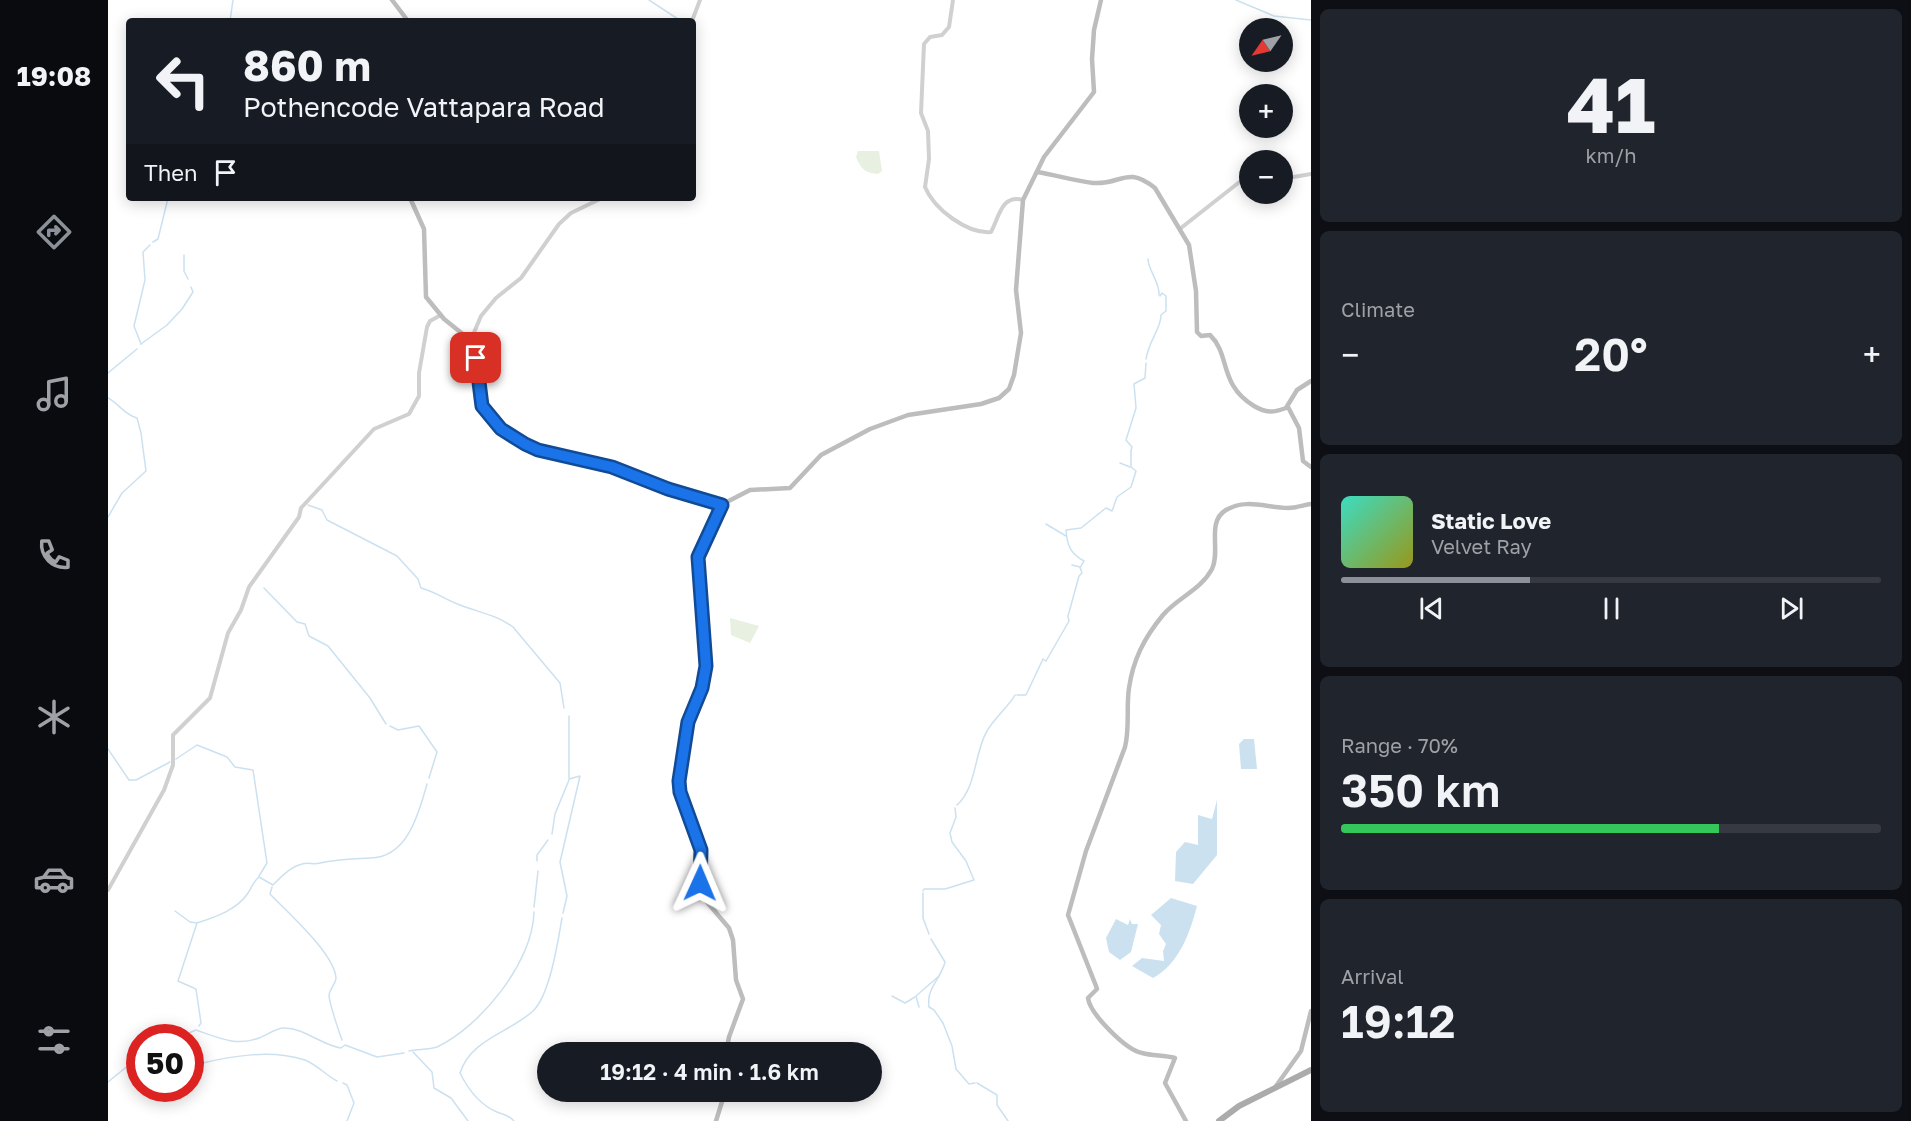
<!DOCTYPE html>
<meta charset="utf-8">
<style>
body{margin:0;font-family:"Golos Text",sans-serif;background:#20242c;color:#f1f3f6;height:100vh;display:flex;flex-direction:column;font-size:22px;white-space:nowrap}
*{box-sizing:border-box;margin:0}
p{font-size:20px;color:#9ea1a6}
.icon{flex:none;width:33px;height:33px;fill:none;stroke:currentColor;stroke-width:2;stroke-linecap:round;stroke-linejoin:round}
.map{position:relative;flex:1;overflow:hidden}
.drawer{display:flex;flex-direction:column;gap:9px;padding:9px;background:#0d0f14;width:600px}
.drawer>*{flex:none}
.top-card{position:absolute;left:18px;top:18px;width:570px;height:183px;border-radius:6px;box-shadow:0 3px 15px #0003;background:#171b24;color:#f1f3f6;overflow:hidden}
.needle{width:39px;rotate:236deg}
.tools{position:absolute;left:1131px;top:18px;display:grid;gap:12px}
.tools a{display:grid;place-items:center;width:54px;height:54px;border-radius:50%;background:#171b24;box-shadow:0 3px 15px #0003;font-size:30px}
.speed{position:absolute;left:18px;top:1024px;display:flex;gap:12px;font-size:30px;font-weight:700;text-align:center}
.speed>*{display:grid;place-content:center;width:78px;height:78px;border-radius:50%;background:#171b24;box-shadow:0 3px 15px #0003;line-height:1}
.speed .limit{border:9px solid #d22;background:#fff;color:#111}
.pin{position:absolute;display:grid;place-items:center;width:51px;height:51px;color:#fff;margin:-26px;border-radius:12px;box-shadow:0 3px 9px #0006}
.me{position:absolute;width:66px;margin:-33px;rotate:1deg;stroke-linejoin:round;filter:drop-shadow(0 0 4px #0008)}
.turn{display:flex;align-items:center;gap:21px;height:126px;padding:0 18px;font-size:27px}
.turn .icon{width:78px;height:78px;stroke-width:2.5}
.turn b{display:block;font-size:42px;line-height:51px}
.then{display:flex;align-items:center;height:57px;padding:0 18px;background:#0003;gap:12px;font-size:22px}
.big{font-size:45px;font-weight:600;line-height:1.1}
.drawer .card{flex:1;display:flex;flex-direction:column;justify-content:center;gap:9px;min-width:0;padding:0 21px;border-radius:9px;background:#20242c}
.drawer .dial{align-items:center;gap:0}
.dial b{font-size:78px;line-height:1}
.song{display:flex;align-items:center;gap:18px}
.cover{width:72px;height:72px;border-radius:9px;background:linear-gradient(135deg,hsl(170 70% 55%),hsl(60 70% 35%))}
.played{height:6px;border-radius:3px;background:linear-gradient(90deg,#8c9099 35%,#363941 35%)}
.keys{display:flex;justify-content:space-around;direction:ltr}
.heat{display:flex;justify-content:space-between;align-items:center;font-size:33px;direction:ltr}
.charge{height:9px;border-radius:4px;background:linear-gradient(90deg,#34c759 70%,#363941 0)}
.trip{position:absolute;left:429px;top:1042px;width:345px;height:60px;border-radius:30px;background:#171b24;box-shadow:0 3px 15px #0003;font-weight:600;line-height:60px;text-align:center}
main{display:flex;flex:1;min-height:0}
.dock{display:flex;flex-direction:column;width:108px;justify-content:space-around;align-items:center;background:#090b0e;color:#9ea1a6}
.dock .icon{width:42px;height:42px}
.dock .on{color:#8c9099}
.dock b{font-size:27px;color:#f1f3f6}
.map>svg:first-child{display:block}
</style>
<main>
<nav class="dock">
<b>19:08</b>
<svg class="icon on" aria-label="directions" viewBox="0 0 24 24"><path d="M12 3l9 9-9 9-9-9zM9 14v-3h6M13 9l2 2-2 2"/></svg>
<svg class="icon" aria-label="music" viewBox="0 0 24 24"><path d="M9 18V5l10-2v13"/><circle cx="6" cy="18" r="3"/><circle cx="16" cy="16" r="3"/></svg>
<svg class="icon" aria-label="phone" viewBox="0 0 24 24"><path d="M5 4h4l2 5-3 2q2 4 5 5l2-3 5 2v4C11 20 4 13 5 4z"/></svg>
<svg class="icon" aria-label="climate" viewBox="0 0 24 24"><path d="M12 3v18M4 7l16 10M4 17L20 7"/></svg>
<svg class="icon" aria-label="car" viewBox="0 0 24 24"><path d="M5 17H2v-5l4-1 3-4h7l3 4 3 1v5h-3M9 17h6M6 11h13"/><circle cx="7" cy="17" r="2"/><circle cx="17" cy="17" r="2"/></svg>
<svg class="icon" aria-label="filters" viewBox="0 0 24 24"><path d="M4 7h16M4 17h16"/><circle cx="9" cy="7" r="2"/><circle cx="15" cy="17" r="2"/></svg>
</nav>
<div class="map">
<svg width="1203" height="1121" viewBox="0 0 1203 1121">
<rect width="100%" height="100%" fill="#fff"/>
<g fill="#e8f0e1">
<path d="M750 151H771L774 171 770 174C757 173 753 169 748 157Z"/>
<polygon points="622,618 651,626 642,643 623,635"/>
</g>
<g fill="#cce1f0">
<polygon points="1136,739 1146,739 1149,769 1133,769 1131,744"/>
<polygon points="1109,800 1109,855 1085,884 1067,881 1068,852 1077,842 1090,845 1090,815 1104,819"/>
<path d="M1063 898 1089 906C1082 933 1071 964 1045 978L1024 966 1034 958 1056 961 1055 951 1058 944 1051 934 1053 925 1043 915Z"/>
<polygon points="1008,919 1020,925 1022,919 1024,924 1030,924 1023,952 1012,960 1001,952 998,938"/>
</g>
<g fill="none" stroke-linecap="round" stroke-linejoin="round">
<g stroke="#cce1f0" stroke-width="1.5">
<polyline points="541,0 573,21"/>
<polyline points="1128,0 1166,16 1203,20"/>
<polyline points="122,21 125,0"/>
<polyline points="45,242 50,239 60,198"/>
<polyline points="76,255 76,271 80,279"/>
<path d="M1040 259C1040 270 1052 282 1051 295"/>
<polyline points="33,344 26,326 37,280 35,252 42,245"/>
<polyline points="33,344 59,325 74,309 85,292 83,287"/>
<path d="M1038 359C1041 340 1053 329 1053 315L1058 311V296L1054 293 1052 296"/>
<polyline points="0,373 29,349"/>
<path d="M0 398C11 404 17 415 29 418L33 433 38 471 14 493 0 517"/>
<polyline points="1023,451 1024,447 1018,440 1028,408 1026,384 1037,378 1038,363"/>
<polyline points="1012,463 1022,467"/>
<path d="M200 505 214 510 219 520 289 556 310 579 313 588C328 592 338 600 352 605 370 612 389 615 405 627L452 683 456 708"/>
<polyline points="938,524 958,536"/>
<path d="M972 568 976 561C963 554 959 546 958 530L973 528 998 508 1004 511 1009 497 1023 487 1028 471 1023 467V451"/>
<polyline points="156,588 189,622 197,624 201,636 220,646 262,698 278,724"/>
<polyline points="960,616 971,576 974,573 972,567 964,565"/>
<polyline points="909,695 918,695 935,659 938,661 961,621 960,617"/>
<polyline points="282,726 290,730 311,726 329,752 321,778"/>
<polyline points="0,749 21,780 28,780 62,762"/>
<polyline points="68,759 89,745 119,757 127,767 145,770 159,863 151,876"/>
<path d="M849 805C869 787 866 753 879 731 886 718 902 705 907 695"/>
<polyline points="444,834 447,814 461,780"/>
<polyline points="429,861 429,855 440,840"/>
<path d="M164 887 162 894C180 913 226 953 228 978 228 983 222 989 221 995 221 1002 231 1032 234 1040"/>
<polyline points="815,891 816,889 837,889 866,880 858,861 844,842 842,833 848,817 847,808"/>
<polyline points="815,893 815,918 821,934"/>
<polyline points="426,907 430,871"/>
<polyline points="67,911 82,922 89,923 70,981 88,989 93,1023 91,1026"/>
<polyline points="455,913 459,896 452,862 472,776 461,779 461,716"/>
<path d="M89 923C107 917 129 910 140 893 144 887 145 882 151 877L165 885C173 877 182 867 194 864 200 862 206 865 212 863 230 859 244 859 262 858 300 858 311 812 319 784"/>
<path d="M823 939 837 962C833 979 818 988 821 1007L826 1010 835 1023 844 1046 848 1069 861 1084 867 1083"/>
<polyline points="784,996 797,1003 807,997"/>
<polyline points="811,1007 808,996 831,976"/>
<path d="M76 1035 88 1030C109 1037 128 1047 151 1038 159 1035 168 1028 176 1028 197 1028 213 1045 233 1048L237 1045 269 1057 296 1053"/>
<polyline points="68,1038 71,1036"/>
<path d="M82 1047 90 1064C124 1056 162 1049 197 1060 209 1065 218 1075 229 1081"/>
<path d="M301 1051C310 1049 320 1050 329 1047 373 1026 425 962 426 912"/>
<polyline points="305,1052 324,1072 326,1088 343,1098 360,1121"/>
<polyline points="0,1082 32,1056"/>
<polyline points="235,1083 239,1085 246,1103 239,1121"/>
<polyline points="869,1083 889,1095 889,1105 900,1121"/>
<path d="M406 1121C401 1115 396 1115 389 1112 372 1105 360 1089 352 1073 363 1039 401 1033 425 1011 442 995 450 941 454 918"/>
</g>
<g stroke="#d0d0d0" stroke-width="4">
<path d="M845 0 841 27 834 35 822 37 816 44 813 113 820 131 821 159 817 187C826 209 859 234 883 232 891 218 893 194 915 200"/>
<polyline points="584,21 592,0"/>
<polyline points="1174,179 1203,174"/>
<polyline points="1073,228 1134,180 1138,180 1142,186"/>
<polyline points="362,342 373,316 388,298 413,278 451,224 463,213 494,198"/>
<polyline points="0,890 56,790 65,765 65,735 102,698 120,633 133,610 141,587 191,517 193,508 266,429 301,414 311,396 311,373 319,327 322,321 333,315"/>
</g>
<g stroke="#bdbdbd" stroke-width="4.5">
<polyline points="284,0 300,21"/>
<path d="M929 172C948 175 967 181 985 183 1014 185 1018 165 1047 188L1081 245 1088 291 1089 332 1093 336 1102 335C1123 355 1110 384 1146 406 1158 413 1165 413 1178 408L1189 390 1203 381"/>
<polyline points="302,198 316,229 318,297 336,319 361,339 370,371 374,407 381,418 393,429 430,450 480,460 613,505"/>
<polyline points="1180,407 1191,428 1195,461 1203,467"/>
<polyline points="618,1053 621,1037 635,999 628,980 625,940 621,928 593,895 593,850 572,792 571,781 580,722 594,688 598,666 590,557 613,505 642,490 682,488 713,455 762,429 800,415 873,404 891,398 901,389 906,375 913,333 908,290 915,200 936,157 986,92 984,59 986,30 993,0"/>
<polyline points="1168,1086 1193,1051 1203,1011"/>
<polyline points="608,1121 617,1092"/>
<path d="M1078 1121 1057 1083 1067 1058C1056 1055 1045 1056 1034 1053 1018 1050 982 1014 980 998L989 989 988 986 960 915 978 851 1017 747C1022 727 1018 708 1021 688 1025 660 1036 638 1055 615 1070 597 1092 591 1104 569 1113 550 1098 522 1118 510 1138 498 1159 508 1180 508 1188 508 1196 505 1203 504"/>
</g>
<polyline stroke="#ababab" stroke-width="6" points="1111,1121 1131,1106 1203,1070"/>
</g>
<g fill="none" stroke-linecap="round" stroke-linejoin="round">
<defs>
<polyline id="route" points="368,358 374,406 393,429 417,444 430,450 504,467 560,489 614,505 590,557 598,666 594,688 580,722 571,781 572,792 593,850 592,883"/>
</defs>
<use href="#route" stroke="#114b97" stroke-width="15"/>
<use href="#route" stroke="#1a73e8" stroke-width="10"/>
</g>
</svg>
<div class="tools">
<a><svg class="needle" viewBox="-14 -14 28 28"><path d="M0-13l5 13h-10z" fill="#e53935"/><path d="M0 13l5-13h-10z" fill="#9ea1a6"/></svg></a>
<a>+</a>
<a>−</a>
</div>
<div class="speed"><div class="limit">50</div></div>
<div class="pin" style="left:368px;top:358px;background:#d93025"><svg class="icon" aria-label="arrive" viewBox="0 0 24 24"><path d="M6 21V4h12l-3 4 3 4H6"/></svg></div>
<svg class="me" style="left:592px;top:883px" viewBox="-20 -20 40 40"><path d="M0-17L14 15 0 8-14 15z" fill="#1a73e8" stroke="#fff" stroke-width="4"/></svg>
<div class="trip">19:12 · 4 min · 1.6 km</div>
<div class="top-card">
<div class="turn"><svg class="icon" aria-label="left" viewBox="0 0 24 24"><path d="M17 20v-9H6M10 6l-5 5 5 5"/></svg><div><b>860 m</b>Pothencode Vattapara Road</div></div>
<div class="then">Then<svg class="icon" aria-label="arrive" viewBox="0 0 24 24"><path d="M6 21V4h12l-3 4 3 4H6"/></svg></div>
</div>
</div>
<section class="drawer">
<div class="card dial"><b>41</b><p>km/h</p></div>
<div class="card"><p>Climate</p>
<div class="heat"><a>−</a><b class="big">20°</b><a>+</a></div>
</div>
<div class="card">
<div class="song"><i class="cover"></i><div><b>Static Love</b><p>Velvet Ray</p></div></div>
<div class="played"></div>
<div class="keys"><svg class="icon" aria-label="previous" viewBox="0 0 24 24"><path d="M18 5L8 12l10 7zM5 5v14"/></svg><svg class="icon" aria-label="pause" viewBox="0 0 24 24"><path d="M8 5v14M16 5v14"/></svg><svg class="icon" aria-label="next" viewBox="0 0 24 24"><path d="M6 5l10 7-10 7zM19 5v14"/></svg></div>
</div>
<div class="card"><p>Range · 70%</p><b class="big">350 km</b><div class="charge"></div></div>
<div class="card"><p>Arrival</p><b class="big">19:12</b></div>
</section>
</main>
